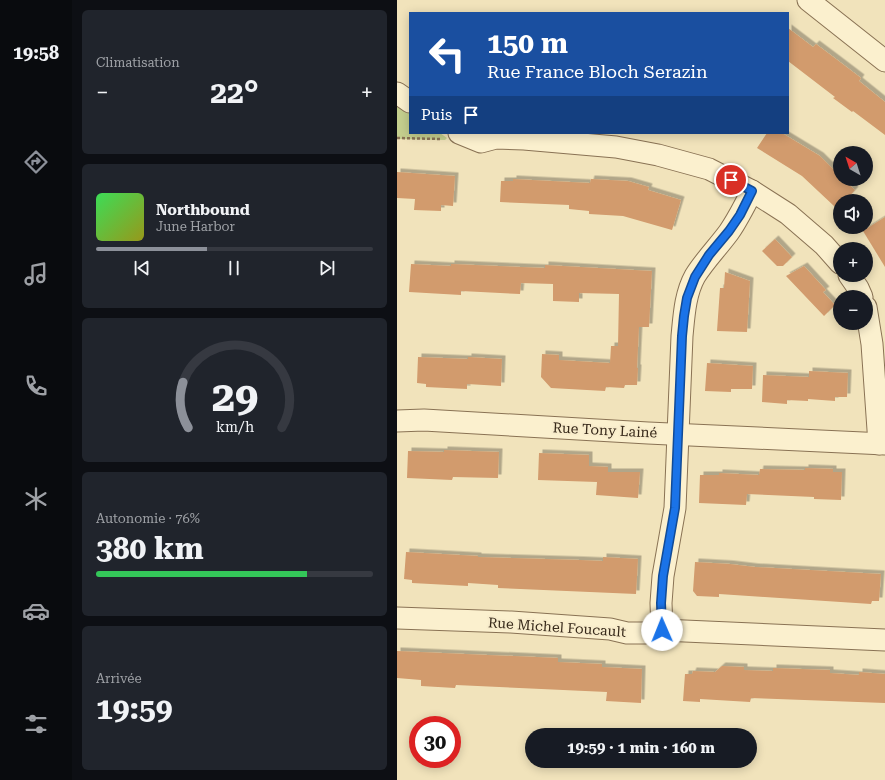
<!DOCTYPE html>
<html lang="fr">
<meta charset="utf-8">
<style>
body{margin:0;font-family:"Roboto Serif",serif;background:#20242c;color:#f1f3f6;height:100vh;display:flex;flex-direction:column;font-size:15px;white-space:nowrap}
*{box-sizing:border-box;margin:0}
p{font-size:13px;color:#9ea1a6}
.icon{flex:none;width:22px;height:22px;fill:none;stroke:currentColor;stroke-width:2;stroke-linecap:round;stroke-linejoin:round}
.map{position:relative;flex:1;overflow:hidden}
.details{display:flex;flex-direction:column;gap:10px;padding:10px;background:#0d0f14;width:325px}
.details>*{flex:none}
.guide{position:absolute;left:12px;top:12px;width:380px;height:122px;border-radius:0px;box-shadow:0 2px 10px #0003;background:#1a4fa0;color:#fff;overflow:hidden}
.needle{width:26px;rotate:321deg}
.tools{position:absolute;left:436px;top:146px;display:grid;gap:8px}
.tools a{display:grid;place-items:center;width:40px;height:40px;border-radius:50%;background:#171b24;box-shadow:0 2px 10px #0003;font-size:20px}
.speed{position:absolute;left:12px;top:716px;display:flex;gap:8px;font-size:20px;font-weight:700;text-align:center}
.speed>*{display:grid;place-content:center;width:52px;height:52px;border-radius:50%;background:#171b24;box-shadow:0 2px 10px #0003;line-height:1}
.speed .limit{border:6px solid #d22;background:#fff;color:#111}
.pin{position:absolute;display:grid;place-items:center;width:34px;height:34px;color:#fff;margin:-17px;border:2px solid #fff;border-radius:50%;box-shadow:0 1px 4px #0007}
.me{position:absolute;width:44px;margin:-22px;rotate:359deg;stroke-linejoin:round;filter:drop-shadow(0 0 3px #0008)}
.turn{display:flex;align-items:center;gap:14px;height:84px;padding:0 12px;font-size:18px}
.turn .icon{width:52px;height:52px;stroke-width:2.5}
.turn b{display:block;font-size:28px;line-height:34px}
.then{display:flex;align-items:center;height:38px;padding:0 12px;background:#0003;gap:8px;font-size:15px}
.big{font-size:30px;font-weight:700;line-height:1.1}
.details .card{flex:1;display:flex;flex-direction:column;justify-content:center;gap:6px;min-width:0;padding:0 14px;border-radius:6px;background:#20242c}
.details .dial{align-items:center;gap:0}
.dial svg{height:104px;overflow:visible;fill:none;stroke:#363941;stroke-width:7;stroke-linecap:round;text-anchor:middle}
.dial text{fill:#f1f3f6;stroke:none}
.song{display:flex;align-items:center;gap:12px}
.cover{width:48px;height:48px;border-radius:6px;background:linear-gradient(135deg,hsl(130 70% 55%),hsl(60 70% 35%))}
.played{height:4px;border-radius:2px;background:linear-gradient(90deg,#8c9099 40%,#363941 40%)}
.keys{display:flex;justify-content:space-around;direction:ltr}
.heat{display:flex;justify-content:space-between;align-items:center;font-size:22px;direction:ltr}
.charge{height:6px;border-radius:3px;background:linear-gradient(90deg,#34c759 76%,#363941 0)}
.trip{position:absolute;left:128px;top:728px;width:232px;height:40px;border-radius:20px;background:#171b24;box-shadow:0 2px 10px #0003;font-weight:700;line-height:40px;text-align:center}
main{display:flex;flex:1;min-height:0}
.tabs{display:flex;flex-direction:column;width:72px;justify-content:space-around;align-items:center;background:#090b0e;color:#9ea1a6}
.tabs .icon{width:28px;height:28px}
.tabs .active{color:#8c9099}
.tabs b{font-size:18px;color:#f1f3f6}
.map>svg:first-child{display:block}
</style>
<main>
<nav class="tabs">
<b>19:58</b>
<svg class="icon active" aria-label="directions" viewBox="0 0 24 24"><path d="M12 3l9 9-9 9-9-9zM9 14v-3h6M13 9l2 2-2 2"/></svg>
<svg class="icon" aria-label="music" viewBox="0 0 24 24"><path d="M9 18V5l10-2v13"/><circle cx="6" cy="18" r="3"/><circle cx="16" cy="16" r="3"/></svg>
<svg class="icon" aria-label="phone" viewBox="0 0 24 24"><path d="M5 4h4l2 5-3 2q2 4 5 5l2-3 5 2v4C11 20 4 13 5 4z"/></svg>
<svg class="icon" aria-label="climate" viewBox="0 0 24 24"><path d="M12 3v18M4 7l16 10M4 17L20 7"/></svg>
<svg class="icon" aria-label="car" viewBox="0 0 24 24"><path d="M5 17H2v-5l4-1 3-4h7l3 4 3 1v5h-3M9 17h6M6 11h13"/><circle cx="7" cy="17" r="2"/><circle cx="17" cy="17" r="2"/></svg>
<svg class="icon" aria-label="filters" viewBox="0 0 24 24"><path d="M4 7h16M4 17h16"/><circle cx="9" cy="7" r="2"/><circle cx="15" cy="17" r="2"/></svg>
</nav>
<section class="details">
<div class="card"><p>Climatisation</p>
<div class="heat"><a>−</a><b class="big">22°</b><a>+</a></div>
</div>
<div class="card">
<div class="song"><i class="cover"></i><div><b>Northbound</b><p>June Harbor</p></div></div>
<div class="played"></div>
<div class="keys"><svg class="icon" aria-label="previous" viewBox="0 0 24 24"><path d="M18 5L8 12l10 7zM5 5v14"/></svg><svg class="icon" aria-label="pause" viewBox="0 0 24 24"><path d="M8 5v14M16 5v14"/></svg><svg class="icon" aria-label="next" viewBox="0 0 24 24"><path d="M6 5l10 7-10 7zM19 5v14"/></svg></div>
</div>
<div class="card dial"><svg viewBox="0 0 100 80">
<path d="M14 69A42 42 0 1 1 86 69"/>
<path d="M14 69A42 42 0 0 1 10 34" stroke="#8c9099"/>
<text x="50" y="56" font-size="32" font-weight="700">29</text>
<text x="50" y="72" font-size="11">km/h</text>
</svg></div>
<div class="card"><p>Autonomie · 76%</p><b class="big">380 km</b><div class="charge"></div></div>
<div class="card"><p>Arrivée</p><b class="big">19:59</b></div>
</section>
<div class="map">
<svg width="488" height="780" viewBox="0 0 488 780">
<defs>
<filter id="shadow"><feDropShadow dx="3.5" dy="-3.5" stdDeviation="0" flood-color="#0004"/></filter>
</defs>
<rect width="100%" height="100%" fill="#f1e3bb"/>
<polygon fill="#c5cf8e" points="0,102 13,112 13,133 43,133 50,138 48,140 0,139"/>
<g fill="#d29b6d" filter="url(#shadow)">
<polygon points="391,28 416,47 419,44 439,59 464,78 462,81 488,102 488,135 456,111 455,112 436,98 438,97 391,61"/>
<polygon points="370,133 385,133 423,156 443,176 443,179 446,179 458,190 448,201 443,201 443,206 437,206 405,176 360,148"/>
<polygon points="0,172 58,176 56,206 44,205 44,211 17,210 18,199 0,198"/>
<polygon points="116,179 193,183 194,179 231,181 252,187 251,190 284,200 275,230 226,216 192,214 192,211 172,209 172,205 103,202 104,181 116,181"/>
<polygon points="488,217 488,267 466,231"/>
<polygon points="378,239 395,257 386,266 380,266 365,251"/>
<polygon points="14,264 54,266 54,264 148,268 148,265 255,271 252,327 242,327 240,368 241,368 240,385 228,385 227,388 209,387 208,391 154,388 144,377 145,354 162,355 162,360 213,363 214,346 221,346 222,294 182,293 182,302 156,301 156,284 124,283 123,294 64,291 64,295 12,292"/>
<polygon points="407,266 429,290 426,292 438,305 427,316 389,276"/>
<polygon points="328,272 353,281 350,332 320,331 323,288 327,288"/>
<polygon points="21,357 71,359 71,357 105,359 104,386 70,384 70,389 29,387 29,384 20,383"/>
<polygon points="310,363 356,366 355,389 334,389 334,392 308,391"/>
<polygon points="412,371 451,373 450,397 438,397 438,401 411,399 411,401 390,400 390,404 365,402 366,375 412,377"/>
<polygon points="47,450 102,452 101,478 56,477 55,480 10,478 11,451 47,452"/>
<polygon points="142,453 192,455 192,466 211,467 211,472 243,472 241,498 199,495 200,482 141,480"/>
<polygon points="408,468 436,469 436,472 445,472 444,500 417,499 417,497 350,494 349,505 302,503 303,475 322,475 322,473 362,475 363,469 408,470"/>
<polygon points="9,552 81,556 81,557 183,560 206,561 206,557 241,559 239,594 101,588 101,585 71,583 71,586 15,583 15,580 7,579"/>
<polygon points="298,562 333,564 358,567 484,574 482,601 475,601 474,604 322,594 322,597 300,596 296,591"/>
<polygon points="0,651 161,658 161,662 205,664 205,667 245,669 244,703 209,701 210,692 59,685 58,688 24,686 24,680 0,678"/>
<polygon points="325,666 347,667 347,670 376,671 376,668 433,670 433,673 462,675 462,672 488,674 488,703 354,698 353,702 303,699 303,702 286,701 288,674 295,674 296,671 318,672"/>
</g>
<g fill="none" stroke-linecap="round" stroke-linejoin="round">
<defs>
<g id="minor">
<polyline points="411,0 488,61"/>
<polyline points="0,93 13,102"/>
<polyline points="62,133 84,142 99,138 127,139 219,147 261,155 312,169 355,191 391,214 427,245 443,263"/>
<polyline points="452,275 461,288 465,297"/>
<polyline points="469,307 475,344 482,444"/>
<polyline points="0,421 27,420 251,433 488,444"/>
<polyline points="0,618 114,622 213,629 230,633 248,633 265,630 488,640"/>
<path d="M265 630 264 603 266 576 278 508 285 336C287 316 288 294 298 276 308 260 321 247 332 232 341 219 348 205 355 191"/>
</g>
</defs>
<use href="#minor" stroke="#897254" stroke-width="23"/>
<polyline stroke="#897254" stroke-width="2.5" stroke-dasharray="3 2" stroke-linecap="butt" points="0,138 44,139"/>
<use href="#minor" stroke="#fbf0ce" stroke-width="21"/>
</g>
<g fill="none" stroke-linecap="round" stroke-linejoin="round">
<defs>
<polyline id="route" points="265,630 264,603 266,576 278,508 285,336 287,316 290,298 298,277 312,255 332,231 343,215 355,191 334,180"/>
</defs>
<use href="#route" stroke="#114b97" stroke-width="10"/>
<use href="#route" stroke="#1a73e8" stroke-width="7"/>
</g>
<g text-anchor="middle" stroke-width="4" stroke-linejoin="round" paint-order="stroke">
<g font-size="14" fill="#37291a" stroke="#f8eccb">
<text transform="translate(208 430) rotate(3)" y="5">Rue Tony Lainé</text>
<text transform="translate(160 627) rotate(4)" y="5">Rue Michel Foucault</text>
</g>
</g>
</svg>
<div class="tools">
<a><svg class="needle" viewBox="-14 -14 28 28"><path d="M0-13l5 13h-10z" fill="#e53935"/><path d="M0 13l5-13h-10z" fill="#9ea1a6"/></svg></a>
<a><svg class="icon" aria-label="sound" viewBox="0 0 24 24"><path d="M4 9h4l5-4v14l-5-4H4zM17 9q2 3 0 6"/></svg></a>
<a>+</a>
<a>−</a>
</div>
<div class="speed"><div class="limit">30</div></div>
<div class="pin" style="left:334px;top:180px;background:#d93025"><svg class="icon" aria-label="arrive" viewBox="0 0 24 24"><path d="M6 21V4h12l-3 4 3 4H6"/></svg></div>
<svg class="me" style="left:265px;top:630px" viewBox="-20 -20 40 40"><circle r="19" fill="#fff"/><path d="M0-13L10 11 0 6-10 11z" fill="#1a73e8"/></svg>
<div class="trip">19:59 · 1 min · 160 m</div>
<div class="guide">
<div class="turn"><svg class="icon" aria-label="left" viewBox="0 0 24 24"><path d="M17 20v-9H6M10 6l-5 5 5 5"/></svg><div><b>150 m</b>Rue France Bloch Serazin</div></div>
<div class="then">Puis<svg class="icon" aria-label="arrive" viewBox="0 0 24 24"><path d="M6 21V4h12l-3 4 3 4H6"/></svg></div>
</div>
</div>
</main>
